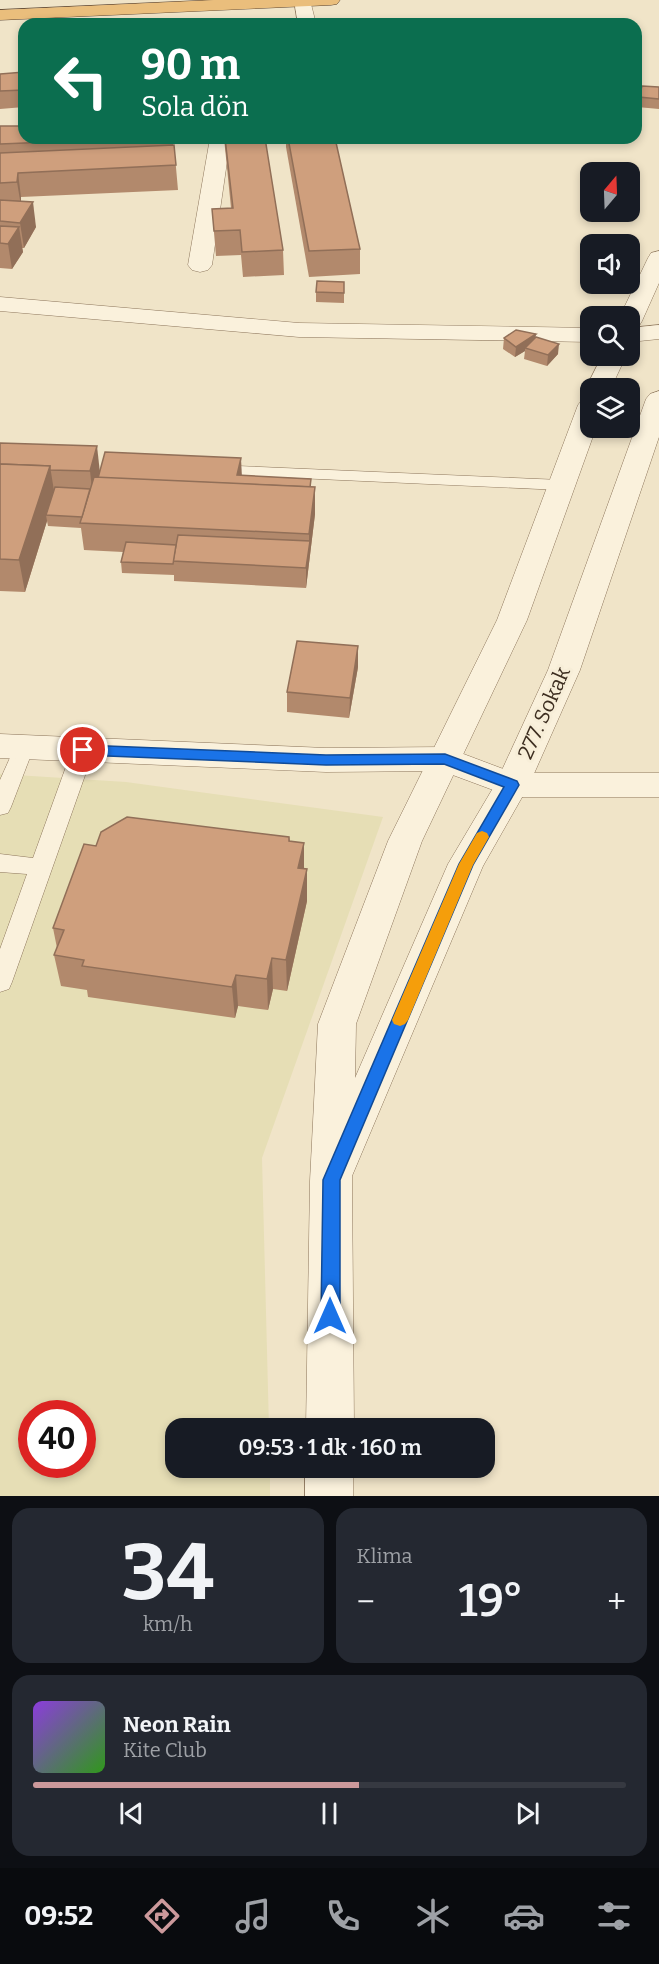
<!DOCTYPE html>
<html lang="tr">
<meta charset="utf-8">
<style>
body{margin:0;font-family:Bitter,serif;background:#242831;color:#f1f3f6;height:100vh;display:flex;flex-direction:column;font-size:22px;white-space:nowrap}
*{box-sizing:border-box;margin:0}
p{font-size:20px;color:#9ea1a6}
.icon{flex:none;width:33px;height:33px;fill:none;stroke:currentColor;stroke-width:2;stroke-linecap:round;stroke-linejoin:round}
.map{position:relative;height:1496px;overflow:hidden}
.panel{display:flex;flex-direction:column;gap:12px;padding:12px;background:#0d0f14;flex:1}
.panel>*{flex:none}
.top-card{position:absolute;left:18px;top:18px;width:624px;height:126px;border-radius:18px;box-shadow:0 3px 9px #0003;background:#0b6e4f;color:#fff;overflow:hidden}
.needle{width:39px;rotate:19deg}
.controls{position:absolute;left:580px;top:162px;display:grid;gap:12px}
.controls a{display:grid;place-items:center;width:60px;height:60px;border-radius:12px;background:#171b24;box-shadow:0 3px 9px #0003;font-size:30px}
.speed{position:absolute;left:18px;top:1400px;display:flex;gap:12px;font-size:30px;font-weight:700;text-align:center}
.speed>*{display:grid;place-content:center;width:78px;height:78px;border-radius:50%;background:#171b24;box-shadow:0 3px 9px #0003;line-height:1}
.speed .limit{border:9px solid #d22;background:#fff;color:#111}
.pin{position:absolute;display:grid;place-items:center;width:51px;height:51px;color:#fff;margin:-26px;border:3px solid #fff;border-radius:50%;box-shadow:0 2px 6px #0007}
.me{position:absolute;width:66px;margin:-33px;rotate:0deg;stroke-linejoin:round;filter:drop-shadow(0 0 4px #0008)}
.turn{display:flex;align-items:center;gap:21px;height:126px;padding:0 24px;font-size:27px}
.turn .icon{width:78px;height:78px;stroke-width:2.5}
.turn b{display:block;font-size:42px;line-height:51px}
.big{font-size:45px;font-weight:600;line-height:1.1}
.panel .card{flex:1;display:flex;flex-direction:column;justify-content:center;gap:9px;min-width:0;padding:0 21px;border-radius:18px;background:#242831}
.panel .dial{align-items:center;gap:0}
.dial b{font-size:78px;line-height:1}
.song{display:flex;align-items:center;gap:18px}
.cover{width:72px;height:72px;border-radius:9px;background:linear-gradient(135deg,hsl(270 70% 55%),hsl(110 70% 35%))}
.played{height:6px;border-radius:3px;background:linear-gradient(90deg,#cc999b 55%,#363941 55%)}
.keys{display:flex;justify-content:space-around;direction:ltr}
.heat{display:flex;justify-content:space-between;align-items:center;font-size:33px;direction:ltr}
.panel .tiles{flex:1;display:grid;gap:12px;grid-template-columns:1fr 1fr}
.card:last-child{grid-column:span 2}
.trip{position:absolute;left:165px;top:1418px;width:330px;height:60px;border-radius:18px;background:#171b24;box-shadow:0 3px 9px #0003;font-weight:600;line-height:60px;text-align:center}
.tab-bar{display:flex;height:96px;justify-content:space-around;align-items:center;background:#090b0e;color:#9ea1a6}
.tab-bar .icon{width:42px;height:42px}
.tab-bar .active{color:#cc999b}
.tab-bar b{font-size:27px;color:#f1f3f6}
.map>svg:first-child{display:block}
</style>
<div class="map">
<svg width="659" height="1496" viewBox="0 0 659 1496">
<rect width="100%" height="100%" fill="#f0e4c8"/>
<path fill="#e6deb5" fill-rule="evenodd" d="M0 774 126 782 383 817 262 1158 269 1428H176V1467H270V1496H0ZM32 1413H82V1464H32Z"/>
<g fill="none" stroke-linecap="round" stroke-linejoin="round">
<defs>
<g id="service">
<polygon points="214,465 561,480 567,481 570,485 567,489 561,490 208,474 205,470 208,466"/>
<polygon points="24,739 31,742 34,747 11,807 8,813 0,815 0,780 17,742"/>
<polygon points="83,742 90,745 94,750 12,982 9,989 0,992 0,949 27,874 0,872 0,854 33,858 72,750 76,745"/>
</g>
<g id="minor">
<polygon points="294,0 310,0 316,24 298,24"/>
<polygon points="218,138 256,138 253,142 229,148 212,265 208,270 200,272 192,270 188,265 209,144 212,140"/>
<polygon points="0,297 299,323 591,328 591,342 299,337 0,311"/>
<polygon points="659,325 659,339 630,342 630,328"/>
<polygon points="0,734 326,748 445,747 514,773 659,773 659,797 512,797 442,771 326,772 0,758"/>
</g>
<g id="tertiary">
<polygon points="659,251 659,283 642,321 639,326 630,328 630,316 620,316 648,258 651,253"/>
<polygon points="602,356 626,356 611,388 591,388 590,393 586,388"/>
<polygon points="659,391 659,437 580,670 529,785 483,866 352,1176 354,1428 306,1428 310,1181 318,1024 388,841 497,620 578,405 582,400 591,397 591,428 596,428 527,620 422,841 356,1024 355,1078 448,864 496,783 548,670 646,399 650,394"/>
<rect x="305" y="1467" width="48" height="29"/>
</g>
<polygon id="trunk" points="214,0 340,0 337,4 331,5 0,20 0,10"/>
</defs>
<use href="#service" stroke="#8d765c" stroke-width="1"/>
<use href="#minor" stroke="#8d765c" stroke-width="1"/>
<use href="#tertiary" stroke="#8d765c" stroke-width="1"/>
<use href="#trunk" stroke="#5b4430" stroke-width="1"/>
<use href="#service" fill="#faf1dc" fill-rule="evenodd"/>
<use href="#minor" fill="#faf1dc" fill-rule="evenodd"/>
<use href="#tertiary" fill="#faf1dc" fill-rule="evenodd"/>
<use href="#trunk" fill="#eabe7c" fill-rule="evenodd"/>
</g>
<g fill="#b2896c">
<polygon points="24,72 24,107 0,109 0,74"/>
<polygon points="659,87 659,109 637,107 639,97"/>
<polygon points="0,126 24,138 173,138 173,145 174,145 178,190 21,197 21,202 36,227 24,248 22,248 23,252 12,269 0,268"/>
<polygon points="224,138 265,138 283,250 284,275 243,277 241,255 216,256 212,209 231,208"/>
<polygon points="286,138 335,138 360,249 360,274 309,277 286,147"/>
<polygon points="344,282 344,303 316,302 316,292"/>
<polygon points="504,338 535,338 558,354 547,366 524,359 525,351 515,357 503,349"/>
<polygon points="0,443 100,470 311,479 311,487 315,514 306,588 174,581 174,574 174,575 122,573 121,562 123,552 84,550 81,528 48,526 47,521 25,592 0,591"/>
<polygon points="358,667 349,718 287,712 287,692"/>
<polygon points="289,837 290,841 304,843 304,869 307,901 287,991 273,989 268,1010 238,1006 235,1018 88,997 87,990 61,986 54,955 57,948 53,928 96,846"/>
</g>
<g fill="#916f58">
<polygon points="18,173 21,197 21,206 17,182"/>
<polygon points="33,202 36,227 24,248 20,223"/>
<polygon points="19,227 23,252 12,269 8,244"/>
<polygon points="536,334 535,344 525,348 525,351 515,357 516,347"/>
<polygon points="559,344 558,354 547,366 548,355"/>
<polygon points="97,446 100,473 93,498 90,471"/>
<polygon points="241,458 242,478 237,475"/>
<polygon points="50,466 55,497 46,515 47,521 25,592 19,560"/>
<polygon points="315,487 315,514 306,588 306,568 309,546 309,534"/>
<polygon points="358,646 358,667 349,718 350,698"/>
<polygon points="304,843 304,875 298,868"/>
<polygon points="307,869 307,901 287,991 286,960"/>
<polygon points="272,958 273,989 268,1010 267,979"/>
<polygon points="236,975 238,1006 235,1018 232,987"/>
</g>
<g fill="#cf9f7d" stroke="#916f58" stroke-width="1.5">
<polygon points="24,72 24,90 0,91 0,74"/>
<polygon points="642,86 659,87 659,99 639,97"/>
<polygon points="0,126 24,126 24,138 149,138 0,144"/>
<polygon points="225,138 265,138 283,250 242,252 240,230 214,231 212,209 233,208"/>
<polygon points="288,138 335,138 360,249 309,251"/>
<polygon points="174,145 176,165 18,173 17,182 0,183 0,153"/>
<polygon points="0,200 33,202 20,223 0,221"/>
<polygon points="0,226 19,227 8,244 0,243"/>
<polygon points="317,281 344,282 344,293 316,292"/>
<polygon points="516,330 536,334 516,347 504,338"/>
<polygon points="536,337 559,344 548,355 525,348"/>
<polygon points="0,443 97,446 90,471 50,470 50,466 0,464"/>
<polygon points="105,452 241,458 237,475 311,479 310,487 98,478"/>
<polygon points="0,464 50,466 19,560 0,559"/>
<polygon points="94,477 315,487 309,534 80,523"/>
<polygon points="55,487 90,489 82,517 46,515"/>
<polygon points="178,535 310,541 306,568 173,561"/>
<polygon points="126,542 176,545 173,564 121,562"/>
<polygon points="297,641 358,646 350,698 287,692"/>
<polygon points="127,817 289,837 289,841 304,843 298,868 307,869 286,960 272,958 267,979 236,975 232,987 82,966 84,960 54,955 64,930 53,928 84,844 96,846 101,832"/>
</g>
<polygon fill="#1a73e8" stroke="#114b97" stroke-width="1.5" points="83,745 326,755 445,754 517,781 519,785 473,865 340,1180 340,1316 337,1322 330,1325 324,1322 321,1316 323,1180 459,864 504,787 444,764 326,765 83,755 77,750"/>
<polygon fill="#f59e0b" points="482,831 487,833 489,837 473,865 408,1020 405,1024 400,1026 394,1024 392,1020 459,864 477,833"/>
<g text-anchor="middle" stroke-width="6" stroke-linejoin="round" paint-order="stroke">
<g font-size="21" fill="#3d2e20" stroke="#f7eed8">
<text transform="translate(544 713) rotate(-66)" y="7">277. Sokak</text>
</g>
</g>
</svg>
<div class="controls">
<a><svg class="needle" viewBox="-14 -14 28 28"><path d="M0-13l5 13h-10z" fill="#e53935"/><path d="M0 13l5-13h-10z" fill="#9ea1a6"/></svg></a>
<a><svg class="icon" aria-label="sound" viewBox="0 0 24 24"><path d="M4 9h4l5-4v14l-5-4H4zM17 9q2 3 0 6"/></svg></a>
<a><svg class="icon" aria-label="search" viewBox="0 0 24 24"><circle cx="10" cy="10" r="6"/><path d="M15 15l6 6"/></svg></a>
<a><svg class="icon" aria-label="layers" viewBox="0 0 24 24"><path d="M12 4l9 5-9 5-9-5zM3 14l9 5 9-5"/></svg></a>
</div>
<div class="speed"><div class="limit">40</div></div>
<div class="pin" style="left:83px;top:750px;background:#d93025"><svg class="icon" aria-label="arrive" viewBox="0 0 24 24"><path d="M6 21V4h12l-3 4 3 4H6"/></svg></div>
<svg class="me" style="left:330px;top:1316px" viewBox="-20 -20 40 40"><path d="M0-17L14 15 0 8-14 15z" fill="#1a73e8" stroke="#fff" stroke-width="4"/></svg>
<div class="trip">09:53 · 1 dk · 160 m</div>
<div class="top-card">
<div class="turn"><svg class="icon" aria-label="left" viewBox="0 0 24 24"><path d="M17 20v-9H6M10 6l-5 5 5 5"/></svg><div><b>90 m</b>Sola dön</div></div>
</div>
</div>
<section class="panel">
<div class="tiles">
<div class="card dial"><b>34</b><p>km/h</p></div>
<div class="card"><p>Klima</p>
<div class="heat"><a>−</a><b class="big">19°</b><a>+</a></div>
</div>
<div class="card">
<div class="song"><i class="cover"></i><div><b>Neon Rain</b><p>Kite Club</p></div></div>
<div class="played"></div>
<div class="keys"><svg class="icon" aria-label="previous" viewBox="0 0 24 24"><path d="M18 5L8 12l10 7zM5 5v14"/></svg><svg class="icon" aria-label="pause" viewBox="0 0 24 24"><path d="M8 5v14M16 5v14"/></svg><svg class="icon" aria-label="next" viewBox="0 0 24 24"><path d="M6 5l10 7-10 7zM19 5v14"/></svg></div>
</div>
</div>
</section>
<nav class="tab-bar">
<b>09:52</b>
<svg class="icon active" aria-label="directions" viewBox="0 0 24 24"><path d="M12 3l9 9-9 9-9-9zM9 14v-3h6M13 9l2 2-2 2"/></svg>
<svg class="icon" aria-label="music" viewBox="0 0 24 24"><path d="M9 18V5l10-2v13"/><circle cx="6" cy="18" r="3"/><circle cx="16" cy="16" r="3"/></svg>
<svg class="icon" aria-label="phone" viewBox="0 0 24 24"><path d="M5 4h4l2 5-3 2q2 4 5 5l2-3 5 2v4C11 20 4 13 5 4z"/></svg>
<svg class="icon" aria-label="climate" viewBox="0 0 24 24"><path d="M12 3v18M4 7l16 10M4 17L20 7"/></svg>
<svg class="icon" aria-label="car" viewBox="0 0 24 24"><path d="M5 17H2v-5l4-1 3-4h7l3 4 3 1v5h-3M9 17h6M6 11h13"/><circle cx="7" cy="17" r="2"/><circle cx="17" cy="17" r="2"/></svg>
<svg class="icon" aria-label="filters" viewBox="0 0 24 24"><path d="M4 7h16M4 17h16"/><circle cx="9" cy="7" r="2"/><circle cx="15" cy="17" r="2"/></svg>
</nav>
